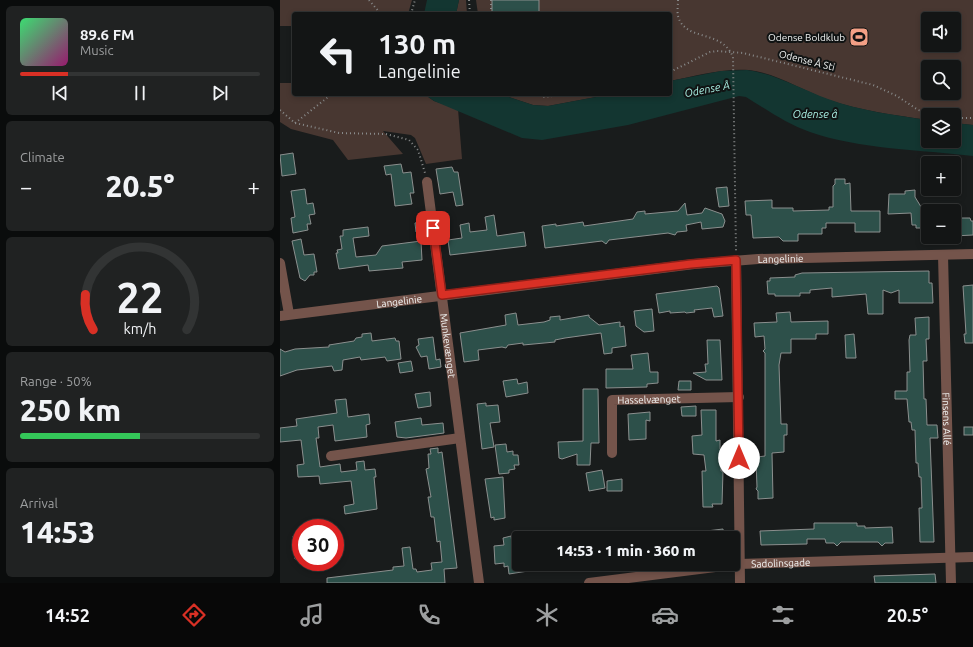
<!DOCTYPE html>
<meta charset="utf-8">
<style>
body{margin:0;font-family:Ubuntu,sans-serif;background:#202222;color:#f1f3f6;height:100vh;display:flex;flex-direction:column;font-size:15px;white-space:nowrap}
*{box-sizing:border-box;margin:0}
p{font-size:13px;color:#9d9fa0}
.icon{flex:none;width:22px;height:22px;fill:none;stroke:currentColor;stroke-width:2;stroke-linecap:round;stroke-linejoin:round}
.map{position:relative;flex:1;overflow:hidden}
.side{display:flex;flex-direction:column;gap:6px;padding:6px;background:#0a0c0c;width:280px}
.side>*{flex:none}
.banner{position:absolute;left:12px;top:12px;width:380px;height:84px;border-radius:4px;box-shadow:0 2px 6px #0003,0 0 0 1px #323434;background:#131515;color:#f1f3f6;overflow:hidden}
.buttons{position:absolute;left:641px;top:12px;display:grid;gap:8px}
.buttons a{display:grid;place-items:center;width:40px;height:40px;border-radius:4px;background:#131515;box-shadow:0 2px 6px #0003,0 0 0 1px #323434;font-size:20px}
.speed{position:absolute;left:12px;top:519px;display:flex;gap:8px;font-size:20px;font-weight:700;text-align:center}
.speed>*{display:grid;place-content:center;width:52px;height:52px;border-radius:50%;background:#131515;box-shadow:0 2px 6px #0003,0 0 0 1px #323434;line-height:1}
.speed .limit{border:6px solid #d22;background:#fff;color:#111}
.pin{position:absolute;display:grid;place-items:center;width:34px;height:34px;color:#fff;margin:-17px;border-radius:8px;box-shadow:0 2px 6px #0006}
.me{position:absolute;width:44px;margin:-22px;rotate:0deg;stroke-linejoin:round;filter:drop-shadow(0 0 3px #0008)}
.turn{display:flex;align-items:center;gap:14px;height:84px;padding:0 20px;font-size:18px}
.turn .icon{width:52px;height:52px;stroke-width:2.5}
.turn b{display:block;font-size:28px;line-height:34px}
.big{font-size:30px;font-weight:800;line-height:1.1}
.side .tile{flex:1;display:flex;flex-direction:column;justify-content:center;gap:6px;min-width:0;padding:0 14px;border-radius:6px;background:#202222}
.side .dial{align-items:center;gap:0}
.dial svg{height:104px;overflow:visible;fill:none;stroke:#323434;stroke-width:7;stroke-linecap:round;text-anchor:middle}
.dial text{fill:#f1f3f6;stroke:none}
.song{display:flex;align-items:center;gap:12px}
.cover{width:48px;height:48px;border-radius:6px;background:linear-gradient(135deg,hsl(140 70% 55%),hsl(320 70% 35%))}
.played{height:4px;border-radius:2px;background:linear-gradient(90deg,#d93025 20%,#323434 20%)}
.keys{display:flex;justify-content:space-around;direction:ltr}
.heat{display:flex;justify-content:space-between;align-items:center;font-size:22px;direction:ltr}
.charge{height:6px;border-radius:3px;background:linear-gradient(90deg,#34c759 50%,#323434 0)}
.trip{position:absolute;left:232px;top:531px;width:228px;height:40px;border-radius:4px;background:#131515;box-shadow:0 2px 6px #0003,0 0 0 1px #323434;font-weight:800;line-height:40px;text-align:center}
.tabs{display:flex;height:64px;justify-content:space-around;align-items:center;background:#080808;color:#9d9fa0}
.tabs .icon{width:28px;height:28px}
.tabs .current{color:#d93025}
.tabs b{font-size:18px;color:#f1f3f6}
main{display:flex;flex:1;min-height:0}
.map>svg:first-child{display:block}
</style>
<main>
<section class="side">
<div class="tile">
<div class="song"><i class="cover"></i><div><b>89.6 FM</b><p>Music</p></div></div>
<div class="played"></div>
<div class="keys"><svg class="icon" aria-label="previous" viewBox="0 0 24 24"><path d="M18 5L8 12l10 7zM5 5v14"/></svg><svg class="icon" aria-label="pause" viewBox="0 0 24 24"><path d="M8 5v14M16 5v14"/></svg><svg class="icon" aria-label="next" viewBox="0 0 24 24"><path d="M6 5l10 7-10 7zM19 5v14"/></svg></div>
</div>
<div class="tile"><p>Climate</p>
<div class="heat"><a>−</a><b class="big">20.5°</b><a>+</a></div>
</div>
<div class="tile dial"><svg viewBox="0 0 100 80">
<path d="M14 69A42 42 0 1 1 86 69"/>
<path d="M14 69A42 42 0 0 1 8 42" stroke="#d93025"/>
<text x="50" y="56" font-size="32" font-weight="700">22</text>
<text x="50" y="72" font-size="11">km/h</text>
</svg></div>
<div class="tile"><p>Range · 50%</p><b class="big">250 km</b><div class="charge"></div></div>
<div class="tile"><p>Arrival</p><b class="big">14:53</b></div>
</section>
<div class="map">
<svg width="693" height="583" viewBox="0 0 693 583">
<rect width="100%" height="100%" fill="#191c1c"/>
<g fill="#483731" fill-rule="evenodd">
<polygon points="0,0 132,0 128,14 14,14 14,26 0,26"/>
<polygon points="179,0 186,0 187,14 176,14"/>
<path d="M196 0H693V125L674 123V115H648V120C615 115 581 111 549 100 523 91 496 73 469 70 442 68 415 76 390 81V14H198ZM648 19H674V45H648ZM648 67H674V93H648Z"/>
<polygon points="0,83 14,83 14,94 144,94 154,101 178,109 182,159 146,164 135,138 131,135 103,131 123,154 68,160 53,140 11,129 0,122"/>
<polygon points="220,94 332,94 268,106 253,105"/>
</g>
<g fill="#133631">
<polygon points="147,0 179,0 176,14 144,14"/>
<path d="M467 70C496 74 522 90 548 99 581 111 614 115 648 120V141H674V123L693 125V156C643 150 578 149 530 132 507 124 487 110 466 97L459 96 348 125 262 140 242 138 154 101 144 94H220L253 105 268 106 332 94H390V81L441 71Z"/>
</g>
<g fill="#2d504a" stroke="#8b8f8e">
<rect x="212" y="0" width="47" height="14"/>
<polygon points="13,153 16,174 2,176 0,155"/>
<polygon points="121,164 123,173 131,172 134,193 130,193 132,204 115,206 111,174 106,175 104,166"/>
<polygon points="172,167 174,172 178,172 183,205 176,206 173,192 160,194 156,169"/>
<polygon points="555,179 565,179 565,184 570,183 571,211 600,211 600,232 575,232 575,223 546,223 546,228 542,228 542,234 518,234 518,241 503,241 499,237 473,238 471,215 466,215 465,201 492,200 492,208 513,208 513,211 549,210 549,207 553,207 553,186 555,184"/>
<polygon points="447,187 449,206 439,207 436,188"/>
<polygon points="25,189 27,204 33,203 35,214 29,215 31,224 27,224 28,230 13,233 11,218 15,217 11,191"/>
<polygon points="635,190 635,197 643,210 648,210 648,228 636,228 636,225 632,225 631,213 608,214 609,194 625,194 625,191"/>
<polygon points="405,203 407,215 422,213 425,208 442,214 445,221 443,227 422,229 421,222 406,225 407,231 397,232 395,235 388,233 329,240 326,244 322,241 265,248 262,226 276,224 276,226 303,222 304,226 353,219 357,212 365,211 365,214 398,211"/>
<polygon points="214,215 217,236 244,232 246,246 170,255 168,240 182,238 180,225 189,223 190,232 207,230 205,217"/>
<polygon points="674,218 690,218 691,221 693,221 693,235 674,236"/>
<polygon points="144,221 145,230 136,232 135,223"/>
<polygon points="88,227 89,236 73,238 76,257 96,255 102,246 141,241 142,260 122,262 123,268 89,271 88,265 59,269 56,253 58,253 57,250 62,249 60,236 63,236 63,230"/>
<polygon points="21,239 24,255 34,254 37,272 34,272 34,275 30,275 25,281 20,278 12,241"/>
<polygon points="649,271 649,283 652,283 653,303 619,303 619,290 611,293 603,290 603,314 588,314 586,294 552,297 552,288 530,290 530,293 520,293 520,296 495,296 495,294 488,294 487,281 490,281 490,278 515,277 515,275 522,273"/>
<polygon points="693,285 693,343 685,343 684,334 686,334 683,286"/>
<polygon points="437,286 439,288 443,316 434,317 432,308 414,310 415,312 406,313 405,312 390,313 390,311 379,313 376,294"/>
<polygon points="372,309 374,331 364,332 356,326 354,311"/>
<polygon points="510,312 511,322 548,321 548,334 536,334 536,339 511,339 511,353 501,353 499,365 501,424 507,424 507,435 504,435 504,452 492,453 493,498 478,499 478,491 476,489 477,487 476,460 477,457 485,456 485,353 483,351 485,349 484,336 475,337 474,323 497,322 496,313"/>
<polygon points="236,313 238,325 264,322 270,320 270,317 280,316 280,320 309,315 309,317 319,325 340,322 340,327 344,326 346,346 332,348 332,353 324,354 321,333 285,338 275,340 275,342 243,345 243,343 228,345 226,348 222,347 198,350 199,360 184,362 180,333 226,325 225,315"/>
<polygon points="649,317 649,339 646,339 647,361 643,361 644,399 646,399 647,425 657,425 658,438 650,438 654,542 640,542 639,508 642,508 641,477 639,477 638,463 636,463 635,430 632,430 631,422 629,422 627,399 615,399 615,391 627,391 627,372 630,372 629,340 630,335 636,335 635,318"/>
<polygon points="91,333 92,341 115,338 116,341 119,341 121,359 107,361 105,357 81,360 80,357 63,360 62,370 54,371 52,366 17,370 0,376 0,349 5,352 15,349 49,347 49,345 74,341 76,338 82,337 82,334"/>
<polygon points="574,334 576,358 566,358 565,335"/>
<polygon points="153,337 156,360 160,359 161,367 149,369 147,356 141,357 136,347 139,345 138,339"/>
<polygon points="427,340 440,340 442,380 426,380 413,373 426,372 425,364 428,364"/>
<polygon points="368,353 370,372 378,372 378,383 367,384 367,387 326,388 326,369 353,369 351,355"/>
<polygon points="131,361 133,371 120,373 118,363"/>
<polygon points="237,379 238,384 247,382 248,393 226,397 223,381"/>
<polygon points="399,381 411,381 411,390 398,390"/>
<polygon points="303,389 318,389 319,443 311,443 310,465 297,465 297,454 282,459 279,458 278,442 303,441"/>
<polygon points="150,392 151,406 138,408 135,394"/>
<polygon points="66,399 68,417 89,414 90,424 86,425 87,437 55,441 53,425 38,427 39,438 36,438 40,467 60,464 61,472 77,470 76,462 84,461 85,470 95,469 96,477 94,477 97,509 65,514 64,506 74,504 71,481 40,484 39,476 18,477 17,465 24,464 21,440 0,442 0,428 17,426 16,419 57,413 55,400"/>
<polygon points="206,403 206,406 218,405 220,422 210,423 214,447 202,449 197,404"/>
<polygon points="416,406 416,416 402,416 401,407"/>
<polygon points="421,410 436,410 436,441 440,440 440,449 450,455 441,456 441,471 443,471 442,504 432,504 433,507 423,507 422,471 426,471 424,455 413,454 412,436 422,435"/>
<polygon points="370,412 370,421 366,420 366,439 349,440 348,414"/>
<polygon points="141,418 142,425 163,423 164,433 126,438 117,437 115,422"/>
<rect x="684" y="427" width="9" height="8"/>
<polygon points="226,444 227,452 233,451 233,455 238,455 239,465 234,465 235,469 229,470 229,473 219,474 215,445"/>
<polygon points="158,448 158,453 162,452 177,568 164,569 165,583 47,583 47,578 113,570 113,567 124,566 122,548 130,547 133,569 136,569 137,572 152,570 151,563 162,562 160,541 157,542 154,517 151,517 148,497 151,497 146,469 149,468 148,454 151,454 150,449"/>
<polygon points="322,470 325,488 309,491 306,473"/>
<polygon points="223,477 225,516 225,518 214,520 214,517 211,518 205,479"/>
<polygon points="342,479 342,491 327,491 327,481"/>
<polygon points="534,523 577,523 577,526 585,526 585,528 612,527 613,543 605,543 602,546 598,542 561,542 557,546 554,543 546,543 545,539 527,539 527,544 481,545 480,531 534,529"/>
<polygon points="443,529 444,538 411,538 410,533"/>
<polygon points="21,535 21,559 15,559 13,536"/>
<polygon points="231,536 234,557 239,556 239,564 261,564 261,569 229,574 228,566 224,567 224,563 215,564 214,546 224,545 223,538"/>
<polygon points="655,574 656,583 595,583 594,576"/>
</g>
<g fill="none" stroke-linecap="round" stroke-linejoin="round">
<g stroke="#898b8b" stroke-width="2" stroke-dasharray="1 3" stroke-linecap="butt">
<polyline points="89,0 101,14"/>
<polyline points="189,0 190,14"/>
<polyline points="211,0 211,14"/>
<path d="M398 0C398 5 397 11 398 16 405 42 442 29 453 57L456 251"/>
<polyline points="131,14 135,0"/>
<polyline points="390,72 430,52 437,51 463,53 593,85 617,96 638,110 658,115"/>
<polyline points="256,94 263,97 293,94"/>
<polyline points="0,110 15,123 59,133 106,134 129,140 138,150 145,173"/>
<polyline points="674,118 693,118"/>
<polyline points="15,123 52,94"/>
</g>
<g stroke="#74544b" stroke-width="10">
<path id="s1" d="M147 182 199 583"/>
<path id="s2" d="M663 255 671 583"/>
<polyline points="456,260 460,583"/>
<polyline points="0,263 9,314"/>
<path id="s3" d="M0 316 414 264 478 259 693 254"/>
<path id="s4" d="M332 453V400L459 397"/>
<polyline points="51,456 180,438"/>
<path id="s5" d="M309 583 459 564 693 557"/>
</g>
</g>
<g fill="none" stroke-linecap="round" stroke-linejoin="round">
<defs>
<polyline id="route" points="153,228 162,295 411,264 456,260 459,458"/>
</defs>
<use href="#route" stroke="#8d1f18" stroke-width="10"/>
<use href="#route" stroke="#d93025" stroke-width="7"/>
</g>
<defs>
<symbol id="stadium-square" viewBox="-11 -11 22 22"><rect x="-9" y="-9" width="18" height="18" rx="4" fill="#f39f85" stroke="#101313"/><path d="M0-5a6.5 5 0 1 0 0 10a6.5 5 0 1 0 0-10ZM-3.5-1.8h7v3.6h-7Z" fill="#111"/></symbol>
</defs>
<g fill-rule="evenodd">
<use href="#stadium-square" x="568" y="26" width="22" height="22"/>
</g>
<g text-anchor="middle" stroke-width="4" stroke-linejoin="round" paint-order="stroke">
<g font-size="10" fill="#f2f4f3" stroke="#101313" text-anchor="end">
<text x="565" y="41">Odense Boldklub</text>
</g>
<g font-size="10" fill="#f2f4f3" stroke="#101313">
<text transform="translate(527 60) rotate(14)" y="4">Odense Å Sti</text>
<text dy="4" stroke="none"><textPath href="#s3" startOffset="504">Langelinie</textPath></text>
<text dy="4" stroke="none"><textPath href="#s3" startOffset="120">Langelinie</textPath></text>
<text dy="4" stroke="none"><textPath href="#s1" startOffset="165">Munkevænget</textPath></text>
<text dy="4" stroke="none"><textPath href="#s4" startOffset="90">Hasselvænget</textPath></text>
<text dy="4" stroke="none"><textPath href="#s2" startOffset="164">Finsens Allé</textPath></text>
<text dy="4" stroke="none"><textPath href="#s5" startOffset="193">Sadolinsgade</textPath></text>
</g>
<g font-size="11" font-style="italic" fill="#a8eee2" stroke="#101313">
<text transform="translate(427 89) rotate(-11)" y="4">Odense Å</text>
<text x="535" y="118">Odense å</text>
</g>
</g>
</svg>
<div class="buttons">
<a><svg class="icon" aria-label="sound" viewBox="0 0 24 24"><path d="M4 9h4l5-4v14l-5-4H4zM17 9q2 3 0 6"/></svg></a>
<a><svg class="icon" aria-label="search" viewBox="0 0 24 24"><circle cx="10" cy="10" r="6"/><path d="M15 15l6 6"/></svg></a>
<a><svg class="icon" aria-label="layers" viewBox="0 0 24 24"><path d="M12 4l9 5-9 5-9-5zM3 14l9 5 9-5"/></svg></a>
<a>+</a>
<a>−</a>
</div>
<div class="speed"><div class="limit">30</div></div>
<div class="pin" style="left:153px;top:228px;background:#d93025"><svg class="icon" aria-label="arrive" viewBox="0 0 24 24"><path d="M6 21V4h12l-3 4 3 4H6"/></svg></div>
<svg class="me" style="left:459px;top:458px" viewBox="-20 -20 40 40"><circle r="19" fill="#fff"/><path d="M0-13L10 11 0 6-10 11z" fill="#d93025"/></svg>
<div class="trip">14:53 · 1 min · 360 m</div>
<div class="banner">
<div class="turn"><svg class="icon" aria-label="left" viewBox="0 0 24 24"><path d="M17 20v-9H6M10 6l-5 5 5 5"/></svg><div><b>130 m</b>Langelinie</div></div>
</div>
</div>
</main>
<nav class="tabs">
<b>14:52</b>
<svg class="icon current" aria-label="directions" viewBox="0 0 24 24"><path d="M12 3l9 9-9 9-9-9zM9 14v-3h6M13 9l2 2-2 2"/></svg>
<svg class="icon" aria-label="music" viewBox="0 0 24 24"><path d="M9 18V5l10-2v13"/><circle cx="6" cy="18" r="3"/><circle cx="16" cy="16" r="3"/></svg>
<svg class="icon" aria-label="phone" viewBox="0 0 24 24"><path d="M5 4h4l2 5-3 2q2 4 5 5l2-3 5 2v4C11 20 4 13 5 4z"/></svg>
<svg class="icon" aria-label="climate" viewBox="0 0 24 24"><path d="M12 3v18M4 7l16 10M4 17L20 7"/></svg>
<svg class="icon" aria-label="car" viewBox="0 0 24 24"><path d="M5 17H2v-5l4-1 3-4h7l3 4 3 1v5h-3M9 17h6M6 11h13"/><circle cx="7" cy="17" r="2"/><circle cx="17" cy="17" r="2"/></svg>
<svg class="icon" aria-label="filters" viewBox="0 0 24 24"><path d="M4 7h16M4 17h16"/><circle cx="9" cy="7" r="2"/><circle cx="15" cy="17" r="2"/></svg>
<b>20.5°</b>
</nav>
